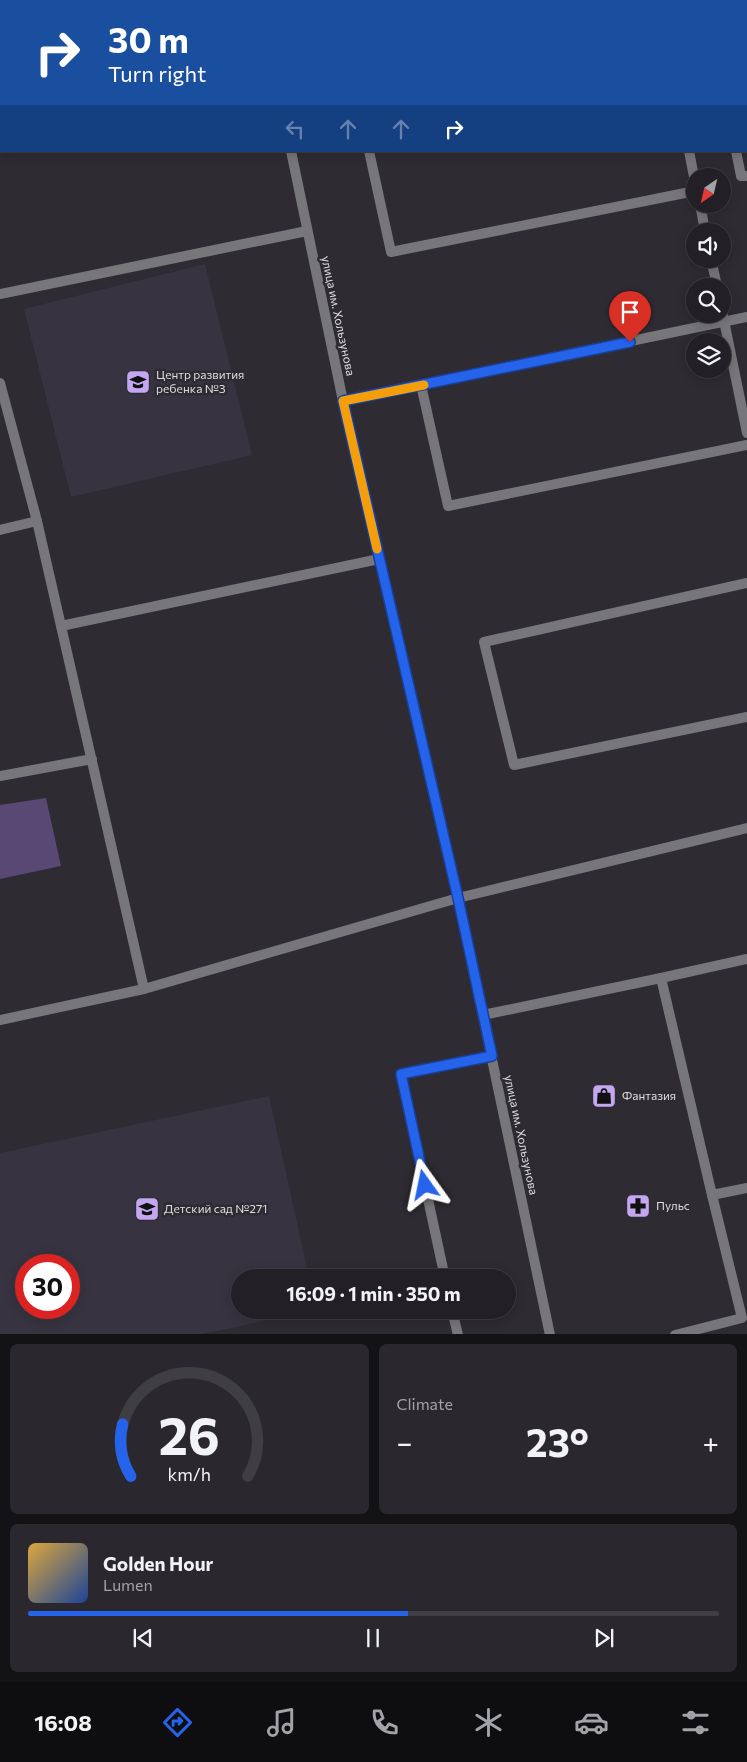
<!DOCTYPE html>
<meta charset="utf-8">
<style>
body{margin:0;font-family:Commissioner,sans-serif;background:#2a282e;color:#f1f3f6;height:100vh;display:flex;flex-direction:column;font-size:19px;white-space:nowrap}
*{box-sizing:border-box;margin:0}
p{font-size:16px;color:#a2a3a7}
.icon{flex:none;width:28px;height:28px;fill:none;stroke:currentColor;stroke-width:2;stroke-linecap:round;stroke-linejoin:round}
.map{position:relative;height:1334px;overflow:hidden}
.drawer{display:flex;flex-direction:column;gap:10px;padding:10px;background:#131215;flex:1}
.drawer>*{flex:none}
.banner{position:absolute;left:0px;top:0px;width:748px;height:152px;box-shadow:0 2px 12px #0003,0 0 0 1px #3f3e43;background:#1a4fa0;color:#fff;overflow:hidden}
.needle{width:32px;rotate:214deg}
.fabs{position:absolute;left:686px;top:168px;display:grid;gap:10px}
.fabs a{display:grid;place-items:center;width:45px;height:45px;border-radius:50%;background:#222026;box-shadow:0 2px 12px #0003,0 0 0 1px #3f3e43;font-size:25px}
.speed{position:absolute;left:15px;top:1254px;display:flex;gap:10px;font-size:25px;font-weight:700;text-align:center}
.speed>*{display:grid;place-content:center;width:65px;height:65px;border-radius:50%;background:#222026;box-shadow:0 2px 12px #0003,0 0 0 1px #3f3e43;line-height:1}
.speed .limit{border:8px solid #d22;background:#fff;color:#111}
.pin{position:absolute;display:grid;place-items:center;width:42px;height:42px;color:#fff;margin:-51px -21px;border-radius:50% 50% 50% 0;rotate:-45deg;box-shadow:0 0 5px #0007}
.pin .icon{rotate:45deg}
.me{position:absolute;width:55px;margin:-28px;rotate:348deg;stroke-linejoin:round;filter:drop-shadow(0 0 4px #0008)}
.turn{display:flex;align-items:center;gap:18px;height:105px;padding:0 25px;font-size:22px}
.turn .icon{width:65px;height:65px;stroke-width:2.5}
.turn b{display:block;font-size:35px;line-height:42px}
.lanes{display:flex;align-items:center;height:48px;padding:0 25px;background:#0003;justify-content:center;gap:25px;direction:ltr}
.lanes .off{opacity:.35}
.big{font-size:38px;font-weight:700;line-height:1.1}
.drawer .widget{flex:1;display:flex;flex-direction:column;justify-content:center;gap:8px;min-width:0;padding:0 18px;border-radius:8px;background:#2a282e}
.drawer .dial{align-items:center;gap:0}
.dial svg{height:130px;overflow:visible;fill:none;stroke:#3f3e43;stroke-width:7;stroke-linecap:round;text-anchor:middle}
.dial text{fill:#f1f3f6;stroke:none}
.song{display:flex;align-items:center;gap:15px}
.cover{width:60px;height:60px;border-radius:8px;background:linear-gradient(135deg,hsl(40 70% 55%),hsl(220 70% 35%))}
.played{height:5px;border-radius:2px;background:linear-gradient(90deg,#2563eb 55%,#3f3e43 55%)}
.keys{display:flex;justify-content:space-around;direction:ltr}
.heat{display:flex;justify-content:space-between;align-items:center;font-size:28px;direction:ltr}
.drawer .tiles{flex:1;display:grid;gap:10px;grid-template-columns:1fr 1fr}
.widget:last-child{grid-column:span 2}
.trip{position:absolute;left:231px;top:1269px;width:285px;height:50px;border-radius:25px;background:#222026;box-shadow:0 2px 12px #0003,0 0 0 1px #3f3e43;font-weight:700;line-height:50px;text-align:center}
.dock{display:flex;height:80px;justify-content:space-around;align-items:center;background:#0e0d0f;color:#a2a3a7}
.dock .icon{width:35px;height:35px}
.dock .selected{color:#2563eb}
.dock b{font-size:22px;color:#f1f3f6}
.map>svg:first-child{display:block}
</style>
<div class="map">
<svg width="747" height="1335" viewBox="0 0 747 1335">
<rect width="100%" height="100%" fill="#2e2b32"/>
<g fill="#383340" fill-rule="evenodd">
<polygon points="205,264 252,455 71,497 24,309"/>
<path d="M269 1096 309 1277 240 1278V1310H316L202 1334H0V1153ZM26 1265H69V1308H26Z"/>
</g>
<polygon fill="#594774" points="46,798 61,866 0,879 0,805"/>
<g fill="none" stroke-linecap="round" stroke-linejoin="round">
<g stroke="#77767a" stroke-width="10">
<polyline points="162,0 162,1"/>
<polyline points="0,108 1,113"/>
<polyline points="369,151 391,252 695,191"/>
<polyline points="747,583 484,642 514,765 747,717"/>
<polyline points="0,776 92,759"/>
<polyline points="661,978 747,959"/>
<polyline points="483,1015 661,978 712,1195 747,1188"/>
<polyline points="675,1335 742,1318 712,1195"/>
</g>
<g stroke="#77767a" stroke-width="10">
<polyline points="259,0 259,1"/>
<polyline points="656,0 657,1"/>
<polyline points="702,0 703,1"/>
<polyline points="291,151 343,401 458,898 550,1335"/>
<polyline points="689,151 695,182"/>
<polyline points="736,151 741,176 747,176"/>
<polyline points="700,204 705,231"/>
<polyline points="711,259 717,286"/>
<polyline points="0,294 307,231"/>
<polyline points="722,311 747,433"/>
<polyline points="0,383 37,521 144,989"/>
<polyline points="421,385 448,506 747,445"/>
<polyline points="343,401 747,317"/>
<polyline points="0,530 37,521"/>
<polyline points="61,626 379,559"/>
<polyline points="0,1020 144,989 458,898 747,828"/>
<polyline points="445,1278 401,1074 492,1056"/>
<polyline points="452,1310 458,1335"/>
</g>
</g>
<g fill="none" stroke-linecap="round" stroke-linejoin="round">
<defs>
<polyline id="route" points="425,1185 401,1074 492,1056 458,898 343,401 630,342"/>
</defs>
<use href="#route" stroke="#184099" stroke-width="12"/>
<use href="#route" stroke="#2563eb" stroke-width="9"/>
<polyline stroke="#f59e0b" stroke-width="9" points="377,549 343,401 424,385"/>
</g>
<defs>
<symbol id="school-square" viewBox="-11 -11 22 22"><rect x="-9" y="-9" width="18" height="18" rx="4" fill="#c4a7f1" stroke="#2e2b32"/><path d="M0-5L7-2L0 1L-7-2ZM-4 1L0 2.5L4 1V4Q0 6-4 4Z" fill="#111"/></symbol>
<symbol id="shop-square" viewBox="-11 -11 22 22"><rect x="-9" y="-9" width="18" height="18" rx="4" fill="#c4a7f1" stroke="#2e2b32"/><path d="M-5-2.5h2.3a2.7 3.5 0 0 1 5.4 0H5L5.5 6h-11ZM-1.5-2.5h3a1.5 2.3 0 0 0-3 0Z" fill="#111"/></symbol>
<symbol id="pharmacy-square" viewBox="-11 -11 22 22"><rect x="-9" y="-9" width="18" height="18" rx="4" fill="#c4a7f1" stroke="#2e2b32"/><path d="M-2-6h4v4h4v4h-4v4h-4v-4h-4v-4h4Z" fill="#111"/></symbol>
</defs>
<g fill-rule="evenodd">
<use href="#school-square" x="124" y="368" width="28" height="28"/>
<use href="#shop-square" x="590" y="1082" width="28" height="28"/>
<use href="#pharmacy-square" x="624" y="1192" width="28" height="28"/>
<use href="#school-square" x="133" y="1195" width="28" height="28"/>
</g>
<g text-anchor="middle" stroke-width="5" stroke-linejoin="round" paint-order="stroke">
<g font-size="12" fill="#dddce0" stroke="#2e2b32">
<text transform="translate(338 316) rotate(78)" y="4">улица им. Хользунова</text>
<text transform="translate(521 1135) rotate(78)" y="4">улица им. Хользунова</text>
</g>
<g font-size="12" fill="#dddce0" stroke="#2e2b32" text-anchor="start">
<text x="156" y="379">Центр развития<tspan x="156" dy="14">ребенка №3</tspan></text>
<text x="622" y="1100">Фантазия</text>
<text x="656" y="1210">Пульс</text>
<text x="164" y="1213">Детский сад №271</text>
</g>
</g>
</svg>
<div class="fabs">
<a><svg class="needle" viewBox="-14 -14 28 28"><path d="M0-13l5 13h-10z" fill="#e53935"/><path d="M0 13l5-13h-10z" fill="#a2a3a7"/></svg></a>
<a><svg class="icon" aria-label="sound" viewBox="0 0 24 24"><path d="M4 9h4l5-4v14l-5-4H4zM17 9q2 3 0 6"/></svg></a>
<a><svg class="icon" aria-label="search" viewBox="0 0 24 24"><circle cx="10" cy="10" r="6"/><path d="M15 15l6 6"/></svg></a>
<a><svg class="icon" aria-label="layers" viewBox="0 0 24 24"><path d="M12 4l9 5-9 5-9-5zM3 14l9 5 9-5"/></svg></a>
</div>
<div class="speed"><div class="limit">30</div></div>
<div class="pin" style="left:630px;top:342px;background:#d93025"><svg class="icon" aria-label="arrive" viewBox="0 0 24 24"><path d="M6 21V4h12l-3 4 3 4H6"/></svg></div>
<svg class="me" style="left:425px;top:1185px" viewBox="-20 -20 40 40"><path d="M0-17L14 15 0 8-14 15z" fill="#2563eb" stroke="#fff" stroke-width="4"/></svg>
<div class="trip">16:09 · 1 min · 350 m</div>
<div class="banner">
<div class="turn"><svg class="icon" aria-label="right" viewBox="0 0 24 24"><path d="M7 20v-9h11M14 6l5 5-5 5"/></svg><div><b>30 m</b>Turn right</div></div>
<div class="lanes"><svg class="icon off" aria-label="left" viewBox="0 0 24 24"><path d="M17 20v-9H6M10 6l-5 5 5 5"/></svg><svg class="icon off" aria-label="ahead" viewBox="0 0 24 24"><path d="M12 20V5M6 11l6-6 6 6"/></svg><svg class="icon off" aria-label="ahead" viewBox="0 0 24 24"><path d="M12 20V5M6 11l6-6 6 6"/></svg><svg class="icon" aria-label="right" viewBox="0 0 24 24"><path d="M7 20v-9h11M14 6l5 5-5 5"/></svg></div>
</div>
</div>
<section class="drawer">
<div class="tiles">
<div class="widget dial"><svg viewBox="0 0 100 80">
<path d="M14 69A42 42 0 1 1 86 69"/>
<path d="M14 69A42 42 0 0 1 9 37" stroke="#2563eb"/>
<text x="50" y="56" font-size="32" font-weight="700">26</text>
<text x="50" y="72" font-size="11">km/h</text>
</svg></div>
<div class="widget"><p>Climate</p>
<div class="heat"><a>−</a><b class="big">23°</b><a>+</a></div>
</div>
<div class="widget">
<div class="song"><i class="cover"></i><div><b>Golden Hour</b><p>Lumen</p></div></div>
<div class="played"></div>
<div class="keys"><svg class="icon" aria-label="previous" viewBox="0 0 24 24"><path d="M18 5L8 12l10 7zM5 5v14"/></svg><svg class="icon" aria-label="pause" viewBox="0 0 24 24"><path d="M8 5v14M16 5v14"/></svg><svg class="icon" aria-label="next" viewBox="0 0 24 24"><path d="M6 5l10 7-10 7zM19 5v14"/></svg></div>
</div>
</div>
</section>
<nav class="dock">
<b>16:08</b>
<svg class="icon selected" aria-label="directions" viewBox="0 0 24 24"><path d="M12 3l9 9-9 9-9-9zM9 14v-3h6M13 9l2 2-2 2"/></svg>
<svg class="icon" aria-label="music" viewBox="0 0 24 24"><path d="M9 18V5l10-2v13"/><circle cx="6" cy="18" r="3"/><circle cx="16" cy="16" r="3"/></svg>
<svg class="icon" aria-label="phone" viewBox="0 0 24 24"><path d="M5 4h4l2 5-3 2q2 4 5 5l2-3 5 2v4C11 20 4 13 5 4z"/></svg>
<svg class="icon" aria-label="climate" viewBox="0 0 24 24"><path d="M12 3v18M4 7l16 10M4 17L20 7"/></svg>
<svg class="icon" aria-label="car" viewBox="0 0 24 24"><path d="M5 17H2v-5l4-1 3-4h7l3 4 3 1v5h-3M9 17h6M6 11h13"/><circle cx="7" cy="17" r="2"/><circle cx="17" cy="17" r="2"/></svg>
<svg class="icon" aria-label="filters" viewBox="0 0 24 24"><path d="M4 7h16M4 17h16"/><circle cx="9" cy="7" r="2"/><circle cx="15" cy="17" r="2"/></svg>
</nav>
